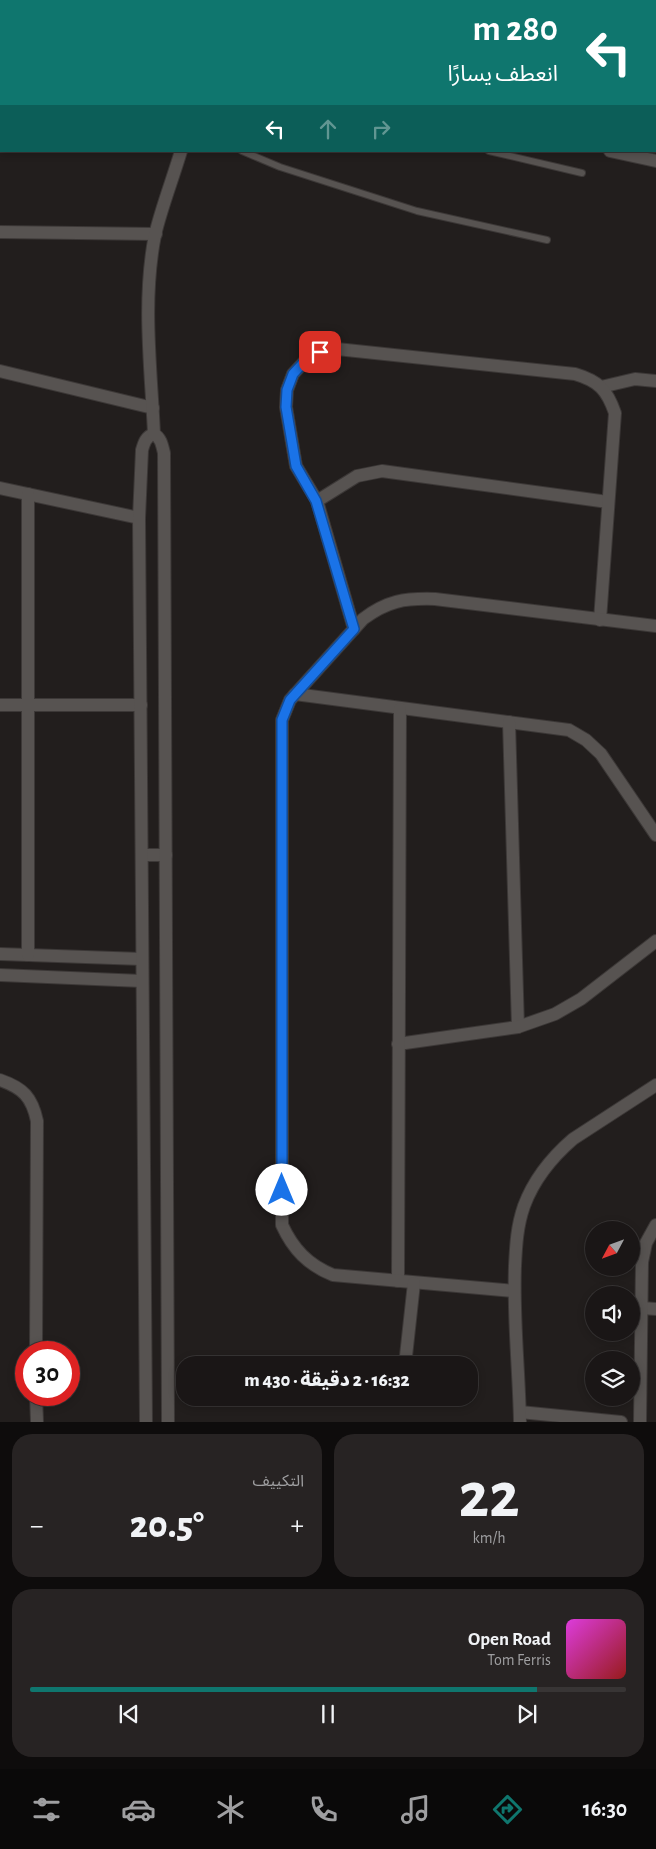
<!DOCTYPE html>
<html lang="ar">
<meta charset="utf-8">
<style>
body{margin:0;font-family:"Alegreya Sans","Noto Sans Arabic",sans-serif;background:#272323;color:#f1f3f6;direction:rtl;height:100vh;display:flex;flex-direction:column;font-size:19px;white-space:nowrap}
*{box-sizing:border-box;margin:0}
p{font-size:16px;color:#9f9fa1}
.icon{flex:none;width:28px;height:28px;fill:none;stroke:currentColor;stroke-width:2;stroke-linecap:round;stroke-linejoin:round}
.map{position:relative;height:1422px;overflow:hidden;direction:ltr}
.sheet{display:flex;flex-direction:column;gap:12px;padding:12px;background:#0e0c0c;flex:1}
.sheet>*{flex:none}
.banner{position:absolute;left:0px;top:0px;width:656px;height:152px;box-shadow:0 2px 8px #0003,0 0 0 1px #383535;direction:rtl;background:#0f766e;color:#fff;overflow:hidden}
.needle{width:32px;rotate:229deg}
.tools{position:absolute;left:585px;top:1221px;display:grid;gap:10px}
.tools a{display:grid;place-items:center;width:55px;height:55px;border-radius:50%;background:#1a1616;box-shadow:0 2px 8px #0003,0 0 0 1px #383535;font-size:25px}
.speed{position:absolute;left:15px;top:1341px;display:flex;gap:10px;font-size:25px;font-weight:700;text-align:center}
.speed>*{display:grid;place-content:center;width:65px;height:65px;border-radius:50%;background:#1a1616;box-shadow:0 2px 8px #0003,0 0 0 1px #383535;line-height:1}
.speed .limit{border:8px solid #d22;background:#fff;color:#111}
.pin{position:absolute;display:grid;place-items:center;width:42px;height:42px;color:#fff;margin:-21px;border-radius:10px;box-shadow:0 2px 8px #0006}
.me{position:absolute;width:55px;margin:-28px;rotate:0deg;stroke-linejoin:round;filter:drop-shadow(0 0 4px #0008)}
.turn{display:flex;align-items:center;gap:18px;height:105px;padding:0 15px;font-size:22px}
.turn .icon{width:65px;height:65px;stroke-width:2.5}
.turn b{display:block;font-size:35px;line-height:42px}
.lanes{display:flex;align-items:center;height:48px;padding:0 15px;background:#0003;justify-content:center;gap:25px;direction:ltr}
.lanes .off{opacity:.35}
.big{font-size:38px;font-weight:800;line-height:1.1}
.sheet .card{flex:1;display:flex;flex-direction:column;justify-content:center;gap:8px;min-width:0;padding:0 18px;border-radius:20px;background:#272323}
.sheet .dial{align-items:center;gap:0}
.dial b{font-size:65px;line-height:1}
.song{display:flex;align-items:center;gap:15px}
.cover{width:60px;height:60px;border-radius:8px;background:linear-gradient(135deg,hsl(300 70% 55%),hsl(0 70% 35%))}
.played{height:5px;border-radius:2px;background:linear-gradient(90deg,#0f766e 85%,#383535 85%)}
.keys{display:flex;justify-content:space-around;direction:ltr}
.heat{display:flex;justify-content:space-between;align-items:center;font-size:28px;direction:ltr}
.sheet .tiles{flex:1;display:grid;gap:12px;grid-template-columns:1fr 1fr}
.card:last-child{grid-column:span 2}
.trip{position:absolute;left:176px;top:1356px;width:302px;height:50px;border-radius:20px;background:#1a1616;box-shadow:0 2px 8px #0003,0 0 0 1px #383535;font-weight:800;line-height:50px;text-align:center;direction:rtl}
.tabs{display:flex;height:80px;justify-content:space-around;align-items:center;background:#0a0909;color:#9f9fa1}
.tabs .icon{width:35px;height:35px}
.tabs .active{color:#0f766e}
.tabs b{font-size:22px;color:#f1f3f6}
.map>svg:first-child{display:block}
</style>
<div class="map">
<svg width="656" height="1422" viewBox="0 0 656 1422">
<rect width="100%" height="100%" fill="#221e1d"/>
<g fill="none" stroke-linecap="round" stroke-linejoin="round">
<defs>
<g id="service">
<polyline points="242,151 280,167 417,211 547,240"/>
<polyline points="489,151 582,173"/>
</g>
<g id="minor">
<polyline points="335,0 341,1"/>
<polyline points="0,17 1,17"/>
<polyline points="655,72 656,72"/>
<polyline points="0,133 1,133"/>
<polyline points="610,151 656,161"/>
<polyline points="0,232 156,234"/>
<polyline points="0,371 153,408"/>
<polyline points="601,387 635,379 656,381"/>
<polyline points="0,488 139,518"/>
<polyline points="317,501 357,476 382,471 608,502"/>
<path d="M354 629 317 501 296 466 286 407 287 390 293 374 305 361 320 352 337 349 575 374C599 381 607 390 615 413L600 620"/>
<polyline points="295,694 569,730 586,740 601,754 656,835"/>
<polyline points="0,705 141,705"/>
<polyline points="509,722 518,1027"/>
<polyline points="142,855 166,855"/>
<polyline points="0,954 142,959"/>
<polyline points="28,955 28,494"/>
<polyline points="0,975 142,981"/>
<polyline points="398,1044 518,1027 555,1014 581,999 656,941"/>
<path d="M0 1080C23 1088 32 1097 37 1121L36 1352"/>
<polyline points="398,1281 400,709"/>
<path d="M514 1291 333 1275C308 1265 293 1249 282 1225V720L290 700 363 619C387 601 404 598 435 599L656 626"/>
<polyline points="642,1308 656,1309"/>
<polyline points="405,1365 414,1283"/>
<polyline points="36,1395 37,1422"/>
<polyline points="354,1398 380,1400 386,1398"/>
<polyline points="520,1412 621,1422"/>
<path d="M146 1422 139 518 142 450C144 443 146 436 154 434"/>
<path d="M168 1422 164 453C162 445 161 438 154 434 151 368 142 301 155 235 161 209 173 178 181 151"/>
<path d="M520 1422C519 1370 513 1318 515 1266 516 1245 517 1226 524 1206 534 1179 551 1158 573 1139L656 1085"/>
<polyline points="640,1422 642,1262 646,1243 656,1225"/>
</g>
<g id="secondary">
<polyline points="13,0 19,1"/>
<polyline points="236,0 241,1"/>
<polyline points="655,93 656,93"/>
<polyline points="655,140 656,140"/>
</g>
</defs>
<use href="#service" stroke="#3c3837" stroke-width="8"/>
<use href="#minor" stroke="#3c3837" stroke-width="14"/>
<use href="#secondary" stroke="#3c3837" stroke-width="16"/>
<use href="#service" stroke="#575351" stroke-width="6"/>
<use href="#minor" stroke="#575351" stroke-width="12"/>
<use href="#secondary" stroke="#886c4b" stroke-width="14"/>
</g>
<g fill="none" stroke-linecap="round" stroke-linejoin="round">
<defs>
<polyline id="route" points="282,1190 282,720 290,700 354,629 316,501 296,466 286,407 287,390 293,374 305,361 320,352"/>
</defs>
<use href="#route" stroke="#114b97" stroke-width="12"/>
<use href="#route" stroke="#1a73e8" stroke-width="9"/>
</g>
</svg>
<div class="tools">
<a><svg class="needle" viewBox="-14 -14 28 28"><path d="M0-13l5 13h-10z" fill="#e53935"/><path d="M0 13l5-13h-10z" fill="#9f9fa1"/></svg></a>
<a><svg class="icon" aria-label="sound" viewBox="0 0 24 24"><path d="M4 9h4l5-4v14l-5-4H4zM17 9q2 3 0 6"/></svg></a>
<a><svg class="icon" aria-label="layers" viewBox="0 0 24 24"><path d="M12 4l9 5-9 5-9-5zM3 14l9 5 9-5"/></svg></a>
</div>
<div class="speed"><div class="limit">30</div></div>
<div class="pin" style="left:320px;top:352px;background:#d93025"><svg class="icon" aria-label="arrive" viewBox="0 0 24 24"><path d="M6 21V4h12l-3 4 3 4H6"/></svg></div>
<svg class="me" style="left:282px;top:1190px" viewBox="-20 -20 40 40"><circle r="19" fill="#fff"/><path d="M0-13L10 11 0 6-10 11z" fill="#1a73e8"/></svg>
<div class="trip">16:32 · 2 دقيقة · 430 m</div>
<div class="banner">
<div class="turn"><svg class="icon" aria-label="left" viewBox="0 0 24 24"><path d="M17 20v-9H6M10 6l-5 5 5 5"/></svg><div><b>280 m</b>انعطف يسارًا</div></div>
<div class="lanes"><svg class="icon" aria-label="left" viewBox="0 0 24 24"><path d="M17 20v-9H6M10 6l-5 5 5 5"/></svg><svg class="icon off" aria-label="ahead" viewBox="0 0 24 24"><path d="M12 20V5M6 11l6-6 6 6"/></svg><svg class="icon off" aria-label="right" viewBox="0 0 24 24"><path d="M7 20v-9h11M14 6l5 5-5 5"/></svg></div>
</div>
</div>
<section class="sheet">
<div class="tiles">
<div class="card dial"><b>22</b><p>km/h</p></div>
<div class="card"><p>التكييف</p>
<div class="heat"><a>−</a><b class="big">20.5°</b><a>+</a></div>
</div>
<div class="card">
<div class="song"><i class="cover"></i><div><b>Open Road</b><p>Tom Ferris</p></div></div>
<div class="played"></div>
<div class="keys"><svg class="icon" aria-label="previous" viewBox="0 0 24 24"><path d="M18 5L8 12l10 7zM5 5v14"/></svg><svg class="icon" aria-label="pause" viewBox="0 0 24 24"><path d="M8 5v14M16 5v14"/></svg><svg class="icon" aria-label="next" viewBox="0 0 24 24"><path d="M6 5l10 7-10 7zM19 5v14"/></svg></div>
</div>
</div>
</section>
<nav class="tabs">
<b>16:30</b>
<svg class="icon active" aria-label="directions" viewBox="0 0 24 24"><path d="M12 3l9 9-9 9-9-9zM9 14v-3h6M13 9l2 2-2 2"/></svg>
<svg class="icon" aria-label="music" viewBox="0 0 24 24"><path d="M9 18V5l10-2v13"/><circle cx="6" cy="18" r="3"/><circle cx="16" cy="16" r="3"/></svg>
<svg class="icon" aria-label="phone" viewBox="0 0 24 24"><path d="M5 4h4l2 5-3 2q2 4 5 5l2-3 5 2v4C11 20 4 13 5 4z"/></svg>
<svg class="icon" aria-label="climate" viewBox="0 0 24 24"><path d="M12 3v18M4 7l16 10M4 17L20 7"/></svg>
<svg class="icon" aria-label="car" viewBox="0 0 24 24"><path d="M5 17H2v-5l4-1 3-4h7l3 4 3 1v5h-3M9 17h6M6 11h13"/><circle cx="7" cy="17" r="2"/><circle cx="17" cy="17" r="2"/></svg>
<svg class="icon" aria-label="filters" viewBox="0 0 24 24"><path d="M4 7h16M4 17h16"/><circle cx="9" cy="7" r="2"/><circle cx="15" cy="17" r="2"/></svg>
</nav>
